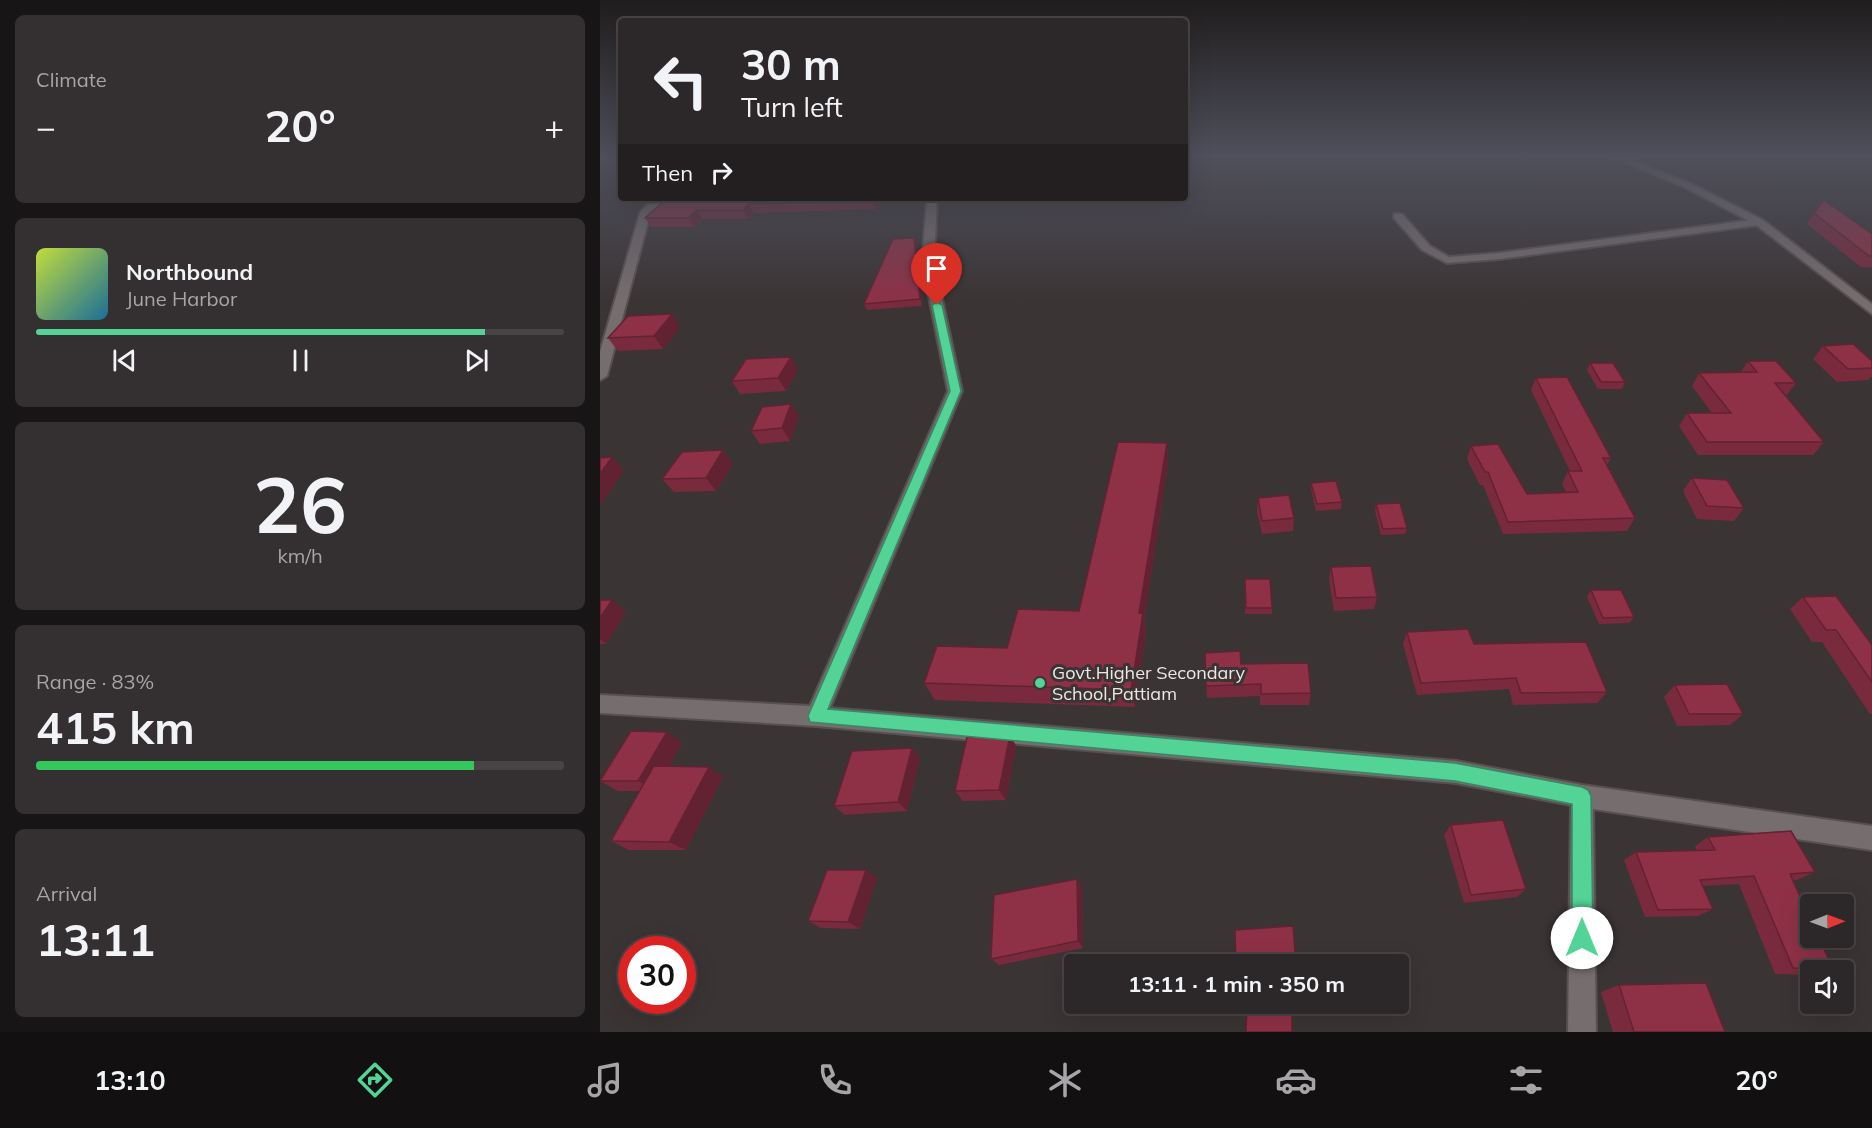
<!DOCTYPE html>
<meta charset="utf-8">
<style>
body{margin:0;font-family:Mulish,sans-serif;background:#342f30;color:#f1f3f6;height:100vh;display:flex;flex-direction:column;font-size:22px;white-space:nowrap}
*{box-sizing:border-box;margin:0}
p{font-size:20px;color:#a6a5a8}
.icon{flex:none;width:33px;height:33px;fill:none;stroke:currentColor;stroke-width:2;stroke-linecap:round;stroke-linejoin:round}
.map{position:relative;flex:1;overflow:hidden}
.sheet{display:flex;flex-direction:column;gap:15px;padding:15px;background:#181516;width:600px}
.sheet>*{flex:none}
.guide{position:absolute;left:18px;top:18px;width:570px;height:183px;border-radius:6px;box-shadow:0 6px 24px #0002,0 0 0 2px #484445;background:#2c2728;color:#f1f3f6;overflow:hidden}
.needle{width:39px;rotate:89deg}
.fabs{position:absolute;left:1200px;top:894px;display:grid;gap:12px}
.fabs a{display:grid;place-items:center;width:54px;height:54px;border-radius:6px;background:#2c2728;box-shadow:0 6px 24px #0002,0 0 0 2px #484445;font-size:30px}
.speed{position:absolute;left:18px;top:936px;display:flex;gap:12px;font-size:30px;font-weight:700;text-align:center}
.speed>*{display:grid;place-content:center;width:78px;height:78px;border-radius:50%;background:#2c2728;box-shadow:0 6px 24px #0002,0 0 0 2px #484445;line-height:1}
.speed .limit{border:9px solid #d22;background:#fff;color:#111}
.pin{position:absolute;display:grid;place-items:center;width:51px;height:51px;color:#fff;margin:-62px -26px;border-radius:50% 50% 50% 0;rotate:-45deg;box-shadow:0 0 6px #0007}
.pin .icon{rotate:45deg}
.me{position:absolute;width:66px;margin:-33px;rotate:0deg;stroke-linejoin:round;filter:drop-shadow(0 0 4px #0008)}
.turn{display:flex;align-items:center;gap:21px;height:126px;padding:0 24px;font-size:27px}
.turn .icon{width:78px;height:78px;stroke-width:2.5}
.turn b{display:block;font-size:42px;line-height:51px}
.then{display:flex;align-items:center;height:57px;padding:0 24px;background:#0003;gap:12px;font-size:22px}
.big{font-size:45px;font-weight:700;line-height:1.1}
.sheet .card{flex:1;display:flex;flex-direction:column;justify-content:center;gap:9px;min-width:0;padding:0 21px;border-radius:9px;background:#342f30}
.sheet .dial{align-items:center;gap:0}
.dial b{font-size:78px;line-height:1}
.song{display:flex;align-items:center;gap:18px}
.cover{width:72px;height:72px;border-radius:9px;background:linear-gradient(135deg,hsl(70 70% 55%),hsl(200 70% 35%))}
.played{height:6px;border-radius:3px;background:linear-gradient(90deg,#53d396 85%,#484445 85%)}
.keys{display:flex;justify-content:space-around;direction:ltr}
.heat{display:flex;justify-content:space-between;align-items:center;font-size:33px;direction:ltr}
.charge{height:9px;border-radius:4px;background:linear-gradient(90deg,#34c759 83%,#484445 0)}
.trip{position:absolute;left:464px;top:954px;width:345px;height:60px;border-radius:6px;background:#2c2728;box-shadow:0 6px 24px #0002,0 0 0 2px #484445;font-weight:700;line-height:60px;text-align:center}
.tab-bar{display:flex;height:96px;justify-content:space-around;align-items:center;background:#121010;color:#a6a5a8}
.tab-bar .icon{width:42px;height:42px}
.tab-bar .current{color:#53d396}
.tab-bar b{font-size:27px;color:#f1f3f6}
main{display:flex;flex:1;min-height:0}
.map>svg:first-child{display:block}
</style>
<main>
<section class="sheet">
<div class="card"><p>Climate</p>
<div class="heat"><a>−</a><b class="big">20°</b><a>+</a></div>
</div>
<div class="card">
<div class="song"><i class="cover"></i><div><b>Northbound</b><p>June Harbor</p></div></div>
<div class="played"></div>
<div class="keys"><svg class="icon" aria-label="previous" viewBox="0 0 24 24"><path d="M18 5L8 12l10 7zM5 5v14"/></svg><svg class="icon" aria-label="pause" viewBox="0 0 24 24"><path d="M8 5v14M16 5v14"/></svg><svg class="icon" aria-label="next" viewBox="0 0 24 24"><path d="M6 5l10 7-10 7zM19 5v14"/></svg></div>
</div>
<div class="card dial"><b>26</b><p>km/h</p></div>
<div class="card"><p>Range · 83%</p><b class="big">415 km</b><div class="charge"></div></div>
<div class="card"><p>Arrival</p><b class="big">13:11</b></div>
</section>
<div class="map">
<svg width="1272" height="1032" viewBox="0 0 1272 1032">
<rect width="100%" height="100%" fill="#3b3435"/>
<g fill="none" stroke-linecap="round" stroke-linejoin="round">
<defs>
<g id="minor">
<polygon points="327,198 337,198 334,262 362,391 230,708 856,761 982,785 1272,826 1272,850 993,809 996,1032 968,1032 971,805 856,783 216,726 0,713 0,695 210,706 348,391 322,262"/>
<polygon points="80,202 83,203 83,207 54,210 50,214 7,376 0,380 0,352 40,213 47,205"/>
<polygon points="794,214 802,214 830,246 849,257 899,253 1159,219 1164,222 1159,225 899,259 847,263 822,250 794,218"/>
</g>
<polygon id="secondary" points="1012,157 1024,157 1092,184 1163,220 1272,304 1272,314 1155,224 1086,188"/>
</defs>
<use href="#minor" stroke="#575051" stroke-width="4"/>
<use href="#secondary" stroke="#575051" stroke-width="4"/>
<use href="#minor" fill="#766d6e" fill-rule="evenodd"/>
<use href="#secondary" fill="#766d6e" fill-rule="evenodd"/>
</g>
<g fill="#7a2a3d">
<polygon points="0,157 21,157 21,162 0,163"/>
<polygon points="80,198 284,198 276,209 154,213 148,219 102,219 94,227 51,227 45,218 125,198 81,200"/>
<polygon points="1214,213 1272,234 1272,267 1261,267 1207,224"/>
<polygon points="314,238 316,244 322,306 267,310 264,304"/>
<polygon points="80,327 63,349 18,351 8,338"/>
<polygon points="1223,346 1272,361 1272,376 1268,380 1237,382 1213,359"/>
<polygon points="191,357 198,370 186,391 140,394 132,381"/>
<polygon points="1148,361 1196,383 1186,396 1224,442 1213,455 1098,455 1079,426 1087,413 1112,413 1092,386 1099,373 1141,372"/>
<polygon points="990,363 1025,382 1022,389 998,389 987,370"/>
<polygon points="936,378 1011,458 1007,465 1035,518 1027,531 903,534 883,485 880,485 867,459 871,446 927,494 966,492 962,484 968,471 970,471 931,390"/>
<polygon points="191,404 199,417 190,441 160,444 151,431"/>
<polygon points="567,443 568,463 544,621 546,631 535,707 335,700 324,683 407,648 479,611"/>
<polygon points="123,450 133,464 116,491 74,492 62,479"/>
<polygon points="1092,478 1144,508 1134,521 1097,519 1083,491"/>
<polygon points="711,483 742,502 741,509 716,511 711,489"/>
<polygon points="658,498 694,518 693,531 662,534 657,511"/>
<polygon points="776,504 807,528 805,534 781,535 775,511"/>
<polygon points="731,567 777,597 774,609 734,611 729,580"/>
<polygon points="645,579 672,608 672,614 645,614"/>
<polygon points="991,590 1034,617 1029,623 999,624 987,597"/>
<polygon points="1203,597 1272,645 1272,714 1270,714 1222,642 1212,642 1190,609"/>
<polygon points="0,600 26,612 6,644 0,644"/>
<polygon points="807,632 874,644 1007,692 997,703 913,705 909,689 817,695 803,644"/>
<polygon points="605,653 641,664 711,693 709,705 660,705 660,696 607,698"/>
<polygon points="1075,685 1143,714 1130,725 1077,726 1064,697"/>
<polygon points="410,735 416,746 406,800 363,801 355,791"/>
<polygon points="82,743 69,766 123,777 86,850 29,850 11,841 40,791 18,791 0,781"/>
<polygon points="320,758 307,811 245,815 234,806"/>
<polygon points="851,825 926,889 917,897 864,903 844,835"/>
<polygon points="1108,837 1215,872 1197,880 1193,880 1233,969 1230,970 1210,970 1210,975 1175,974 1139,884 1103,886 1113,909 1098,916 1045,917 1024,860 1036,852 1097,851 1095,846"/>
<polygon points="277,878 260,929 221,928 208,921"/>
<polygon points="482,887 483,948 399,965 391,959"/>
<polygon points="1019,985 1125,1032 1013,1032 1001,992"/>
</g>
<g fill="#632232">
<polygon points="274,198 284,198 276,209 272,201"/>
<polygon points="149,204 154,213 148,219 143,210"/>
<polygon points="97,210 102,219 94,227 88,218"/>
<polygon points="314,238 316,244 322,306 320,299"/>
<polygon points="72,314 80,327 63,349 54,336"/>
<polygon points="191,357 198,370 186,391 178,378"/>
<polygon points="191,404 199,417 190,441 182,428"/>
<polygon points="567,443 568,463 544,621 546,631 535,707 531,690 539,613"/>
<polygon points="123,450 133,464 116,491 106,478"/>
<polygon points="12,457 24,470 0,506 0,474"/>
<polygon points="12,600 26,612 6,644 0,639 0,618"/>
<polygon points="67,732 82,743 55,791 38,781"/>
<polygon points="410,735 416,746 406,800 399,790"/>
<polygon points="312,748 320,758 307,811 298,802"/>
<polygon points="109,767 123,777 86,850 69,842"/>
<polygon points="266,870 277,878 260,929 248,922"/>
<polygon points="477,879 482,887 483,948 478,941"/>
</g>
<g fill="#8e3147" stroke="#632232" stroke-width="1.5">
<polygon points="126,198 274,198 272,201 149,204 143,210 97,210 88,218 45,218 63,202"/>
<polygon points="1224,200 1272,234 1272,256 1269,256 1214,213"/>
<polygon points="314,238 320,299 264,304 293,239"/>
<polygon points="72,314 54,336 8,338 28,316"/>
<polygon points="1253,344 1272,361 1272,368 1248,369 1223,346"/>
<polygon points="191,357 178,378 132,381 146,359"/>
<polygon points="1148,361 1176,361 1196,383 1175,383 1224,442 1107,442 1087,413 1131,413 1099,373 1157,372"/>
<polygon points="990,363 1013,363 1025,382 1001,382"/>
<polygon points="967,377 1011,458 1003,458 1035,518 908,522 888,472 885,472 871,446 898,444 927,494 978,492 968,471 982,471 936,378"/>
<polygon points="191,404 182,428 151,431 162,407"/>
<polygon points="518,442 567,443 539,613 543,613 531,690 324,683 337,646 407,648 418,609 479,611"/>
<polygon points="123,450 106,478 62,479 82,452"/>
<polygon points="12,457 0,474 0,458"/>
<polygon points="1092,478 1127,480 1144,508 1107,506"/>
<polygon points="736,481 742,502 717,504 711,483"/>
<polygon points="689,495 694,518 662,521 658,498"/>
<polygon points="800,503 807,528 783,529 776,504"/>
<polygon points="771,566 777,597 736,598 731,567"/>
<polygon points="645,579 670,579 672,608 646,608"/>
<polygon points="991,590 1021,590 1034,617 1003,618"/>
<polygon points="1236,596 1272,645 1272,682 1236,630 1226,630 1203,597"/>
<polygon points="0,600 12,600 0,618"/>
<polygon points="868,629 874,644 986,642 1007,692 921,693 916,678 821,683 807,632"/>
<polygon points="640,651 641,664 708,663 711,693 661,694 661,684 606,686 605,653"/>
<polygon points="1127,684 1143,714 1089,714 1075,685"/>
<polygon points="31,731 67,732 38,781 0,781"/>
<polygon points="410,735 399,790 355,791 367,737"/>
<polygon points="312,748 298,802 234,806 252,751"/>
<polygon points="54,766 109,767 69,842 11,841"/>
<polygon points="903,820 926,889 871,895 851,825"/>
<polygon points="1191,831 1215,872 1190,874 1210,919 1210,938 1219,938 1233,969 1193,968 1154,876 1100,880 1113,909 1058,910 1036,852 1115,850 1108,837"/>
<polygon points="227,870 266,870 248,922 208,921"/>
<polygon points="477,879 478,941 391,959 394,895"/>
<polygon points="693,926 696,964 636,964 635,930"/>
<polygon points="1106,983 1125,1032 1034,1032 1019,985"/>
<polygon points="647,1004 692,1004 692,1032 646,1032"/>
</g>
<linearGradient id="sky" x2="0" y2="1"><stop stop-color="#201d1d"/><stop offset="0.52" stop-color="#4f505c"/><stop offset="1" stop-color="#4f505c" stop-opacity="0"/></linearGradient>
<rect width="1272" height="301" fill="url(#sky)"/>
<polygon fill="#53d396" stroke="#368962" stroke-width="1.5" points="337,302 342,305 361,391 228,709 855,763 982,787 988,790 991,796 993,938 989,945 982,948 975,945 972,938 972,804 855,781 210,722 208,716 350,391 332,305"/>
<circle fill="#53d396" stroke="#3b3435" stroke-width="2" cx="440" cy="683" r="6"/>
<g text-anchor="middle" stroke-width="6" stroke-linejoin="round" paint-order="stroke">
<g font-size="18" fill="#ece7e7" stroke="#3b3435" text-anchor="start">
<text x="452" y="679">Govt.Higher Secondary<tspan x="452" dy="21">School,Pattiam</tspan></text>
</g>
</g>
</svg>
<div class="fabs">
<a><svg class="needle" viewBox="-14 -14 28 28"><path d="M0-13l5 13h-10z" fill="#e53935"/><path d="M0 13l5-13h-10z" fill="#a6a5a8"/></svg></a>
<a><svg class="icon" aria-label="sound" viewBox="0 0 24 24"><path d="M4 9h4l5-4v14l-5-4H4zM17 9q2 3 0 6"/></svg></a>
</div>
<div class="speed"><div class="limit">30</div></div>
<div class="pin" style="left:337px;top:305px;background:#d93025"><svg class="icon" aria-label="arrive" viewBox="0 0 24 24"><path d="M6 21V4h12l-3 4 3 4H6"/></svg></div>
<svg class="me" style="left:982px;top:938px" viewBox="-20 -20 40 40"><circle r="19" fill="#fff"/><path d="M0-13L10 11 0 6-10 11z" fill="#53d396"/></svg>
<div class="trip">13:11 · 1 min · 350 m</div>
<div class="guide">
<div class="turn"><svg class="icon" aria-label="left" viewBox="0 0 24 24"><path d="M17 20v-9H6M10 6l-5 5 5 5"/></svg><div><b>30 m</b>Turn left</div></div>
<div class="then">Then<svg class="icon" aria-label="right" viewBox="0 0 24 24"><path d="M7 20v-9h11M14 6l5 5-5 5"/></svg></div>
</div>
</div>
</main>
<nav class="tab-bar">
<b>13:10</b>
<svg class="icon current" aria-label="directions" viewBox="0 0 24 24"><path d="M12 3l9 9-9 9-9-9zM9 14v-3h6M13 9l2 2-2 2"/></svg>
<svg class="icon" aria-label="music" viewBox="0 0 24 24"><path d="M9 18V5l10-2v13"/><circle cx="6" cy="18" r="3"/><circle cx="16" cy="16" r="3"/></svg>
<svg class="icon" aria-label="phone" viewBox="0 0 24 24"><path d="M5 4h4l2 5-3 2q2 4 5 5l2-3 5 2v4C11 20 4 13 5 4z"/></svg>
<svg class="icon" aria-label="climate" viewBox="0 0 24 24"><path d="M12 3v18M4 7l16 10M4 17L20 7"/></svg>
<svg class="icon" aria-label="car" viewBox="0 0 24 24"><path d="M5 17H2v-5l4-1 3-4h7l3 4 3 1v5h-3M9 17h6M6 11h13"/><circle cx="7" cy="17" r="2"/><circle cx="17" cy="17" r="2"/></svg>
<svg class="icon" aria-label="filters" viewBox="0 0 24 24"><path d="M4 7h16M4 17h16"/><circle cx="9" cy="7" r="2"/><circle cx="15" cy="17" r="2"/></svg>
<b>20°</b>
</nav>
